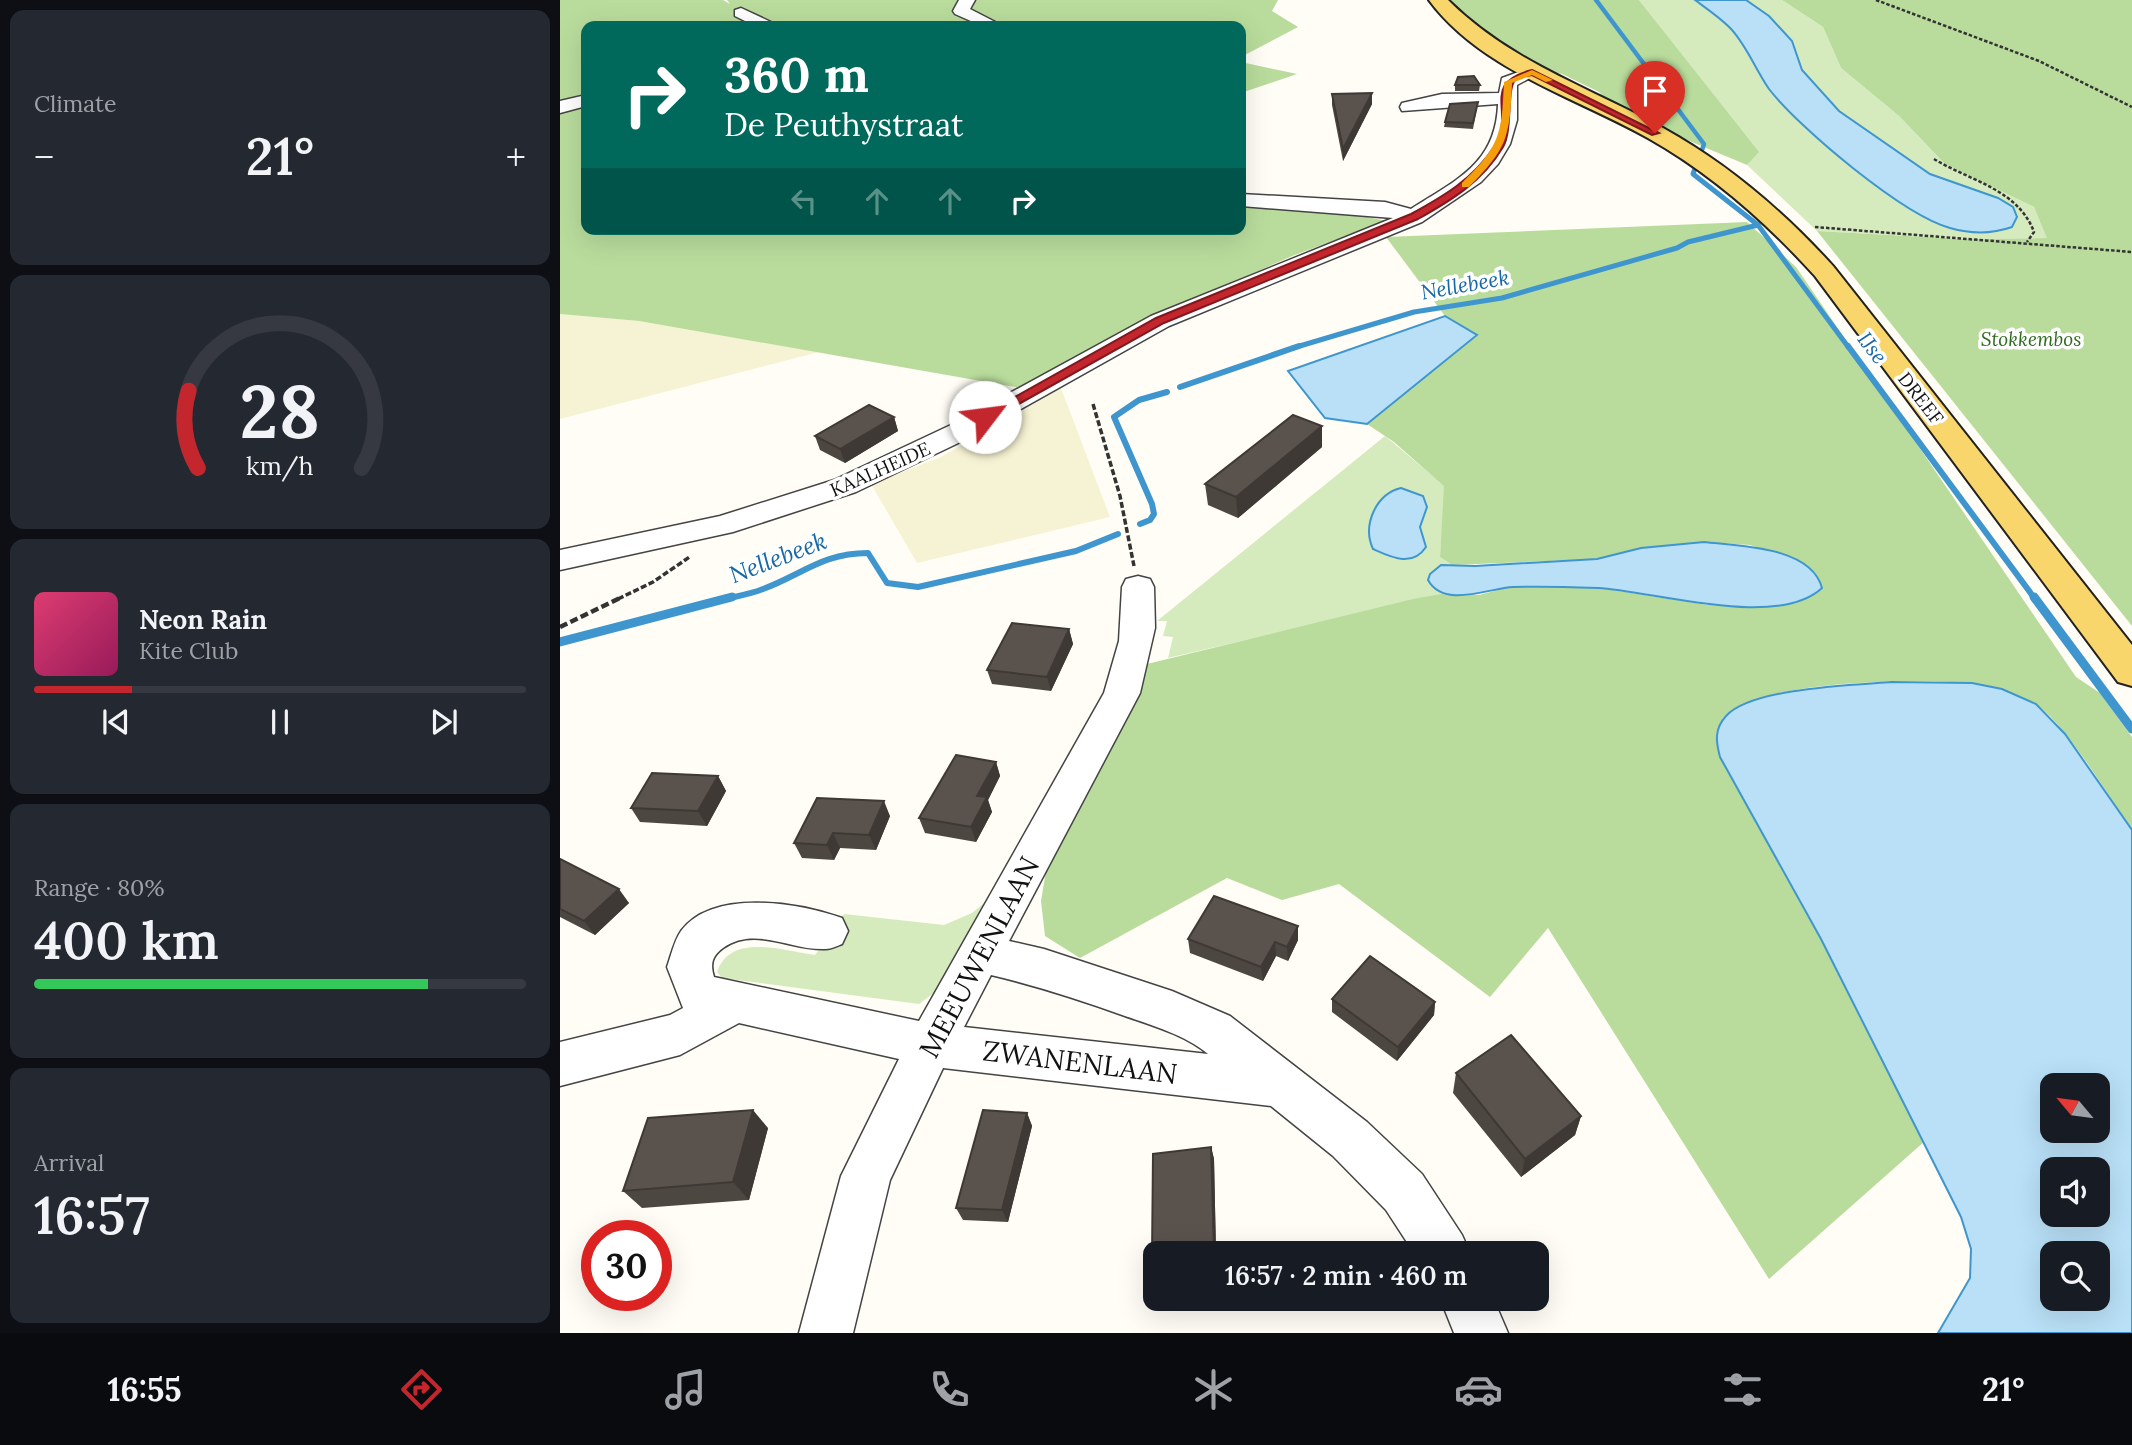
<!DOCTYPE html>
<meta charset="utf-8">
<style>
body{margin:0;font-family:Lora,serif;background:#242831;color:#f1f3f6;height:100vh;display:flex;flex-direction:column;font-size:26px;white-space:nowrap}
*{box-sizing:border-box;margin:0}
p{font-size:23px;color:#9ea1a6}
.icon{flex:none;width:38px;height:38px;fill:none;stroke:currentColor;stroke-width:2;stroke-linecap:round;stroke-linejoin:round}
.map{position:relative;flex:1;overflow:hidden}
.sheet{display:flex;flex-direction:column;gap:10px;padding:10px;background:#0d0f14;width:560px}
.sheet>*{flex:none}
.hud{position:absolute;left:21px;top:21px;width:665px;height:214px;border-radius:14px;box-shadow:0 7px 28px #0002;background:#00695c;color:#fff;overflow:hidden}
.needle{width:46px;rotate:299deg}
.controls{position:absolute;left:1480px;top:1073px;display:grid;gap:14px}
.controls a{display:grid;place-items:center;width:70px;height:70px;border-radius:14px;background:#171b24;box-shadow:0 7px 28px #0002;font-size:35px}
.speed{position:absolute;left:21px;top:1220px;display:flex;gap:14px;font-size:35px;font-weight:700;text-align:center}
.speed>*{display:grid;place-content:center;width:91px;height:91px;border-radius:50%;background:#171b24;box-shadow:0 7px 28px #0002;line-height:1}
.speed .limit{border:10px solid #d22;background:#fff;color:#111}
.pin{position:absolute;display:grid;place-items:center;width:60px;height:60px;color:#fff;margin:-72px -30px;border-radius:50% 50% 50% 0;rotate:-45deg;box-shadow:0 0 7px #0007}
.pin .icon{rotate:45deg}
.me{position:absolute;width:77px;margin:-38px;rotate:60deg;stroke-linejoin:round;filter:drop-shadow(0 0 5px #0008)}
.turn{display:flex;align-items:center;gap:24px;height:147px;padding:0 28px;font-size:32px}
.turn .icon{width:91px;height:91px;stroke-width:2.5}
.turn b{display:block;font-size:49px;line-height:60px}
.lanes{display:flex;align-items:center;height:66px;padding:0 28px;background:#0003;justify-content:center;gap:35px;direction:ltr}
.lanes .off{opacity:.35}
.big{font-size:52px;font-weight:600;line-height:1.1}
.sheet .card{flex:1;display:flex;flex-direction:column;justify-content:center;gap:10px;min-width:0;padding:0 24px;border-radius:14px;background:#242831}
.sheet .dial{align-items:center;gap:0}
.dial svg{height:182px;overflow:visible;fill:none;stroke:#363941;stroke-width:7;stroke-linecap:round;text-anchor:middle}
.dial text{fill:#f1f3f6;stroke:none}
.song{display:flex;align-items:center;gap:21px}
.cover{width:84px;height:84px;border-radius:10px;background:linear-gradient(135deg,hsl(340 70% 55%),hsl(330 70% 35%))}
.played{height:7px;border-radius:4px;background:linear-gradient(90deg,#c4262e 20%,#363941 20%)}
.keys{display:flex;justify-content:space-around;direction:ltr}
.heat{display:flex;justify-content:space-between;align-items:center;font-size:38px;direction:ltr}
.charge{height:10px;border-radius:5px;background:linear-gradient(90deg,#34c759 80%,#363941 0)}
.trip{position:absolute;left:583px;top:1241px;width:406px;height:70px;border-radius:14px;background:#171b24;box-shadow:0 7px 28px #0002;font-weight:600;line-height:70px;text-align:center}
.tabs{display:flex;height:112px;justify-content:space-around;align-items:center;background:#090b0e;color:#9ea1a6}
.tabs .icon{width:49px;height:49px}
.tabs .on{color:#c4262e}
.tabs b{font-size:32px;color:#f1f3f6}
main{display:flex;flex:1;min-height:0}
.map>svg:first-child{display:block}
</style>
<main>
<section class="sheet">
<div class="card"><p>Climate</p>
<div class="heat"><a>−</a><b class="big">21°</b><a>+</a></div>
</div>
<div class="card dial"><svg viewBox="0 0 100 80">
<path d="M14 69A42 42 0 1 1 86 69"/>
<path d="M14 69A42 42 0 0 1 10 35" stroke="#c4262e"/>
<text x="50" y="56" font-size="32" font-weight="700">28</text>
<text x="50" y="72" font-size="11">km/h</text>
</svg></div>
<div class="card">
<div class="song"><i class="cover"></i><div><b>Neon Rain</b><p>Kite Club</p></div></div>
<div class="played"></div>
<div class="keys"><svg class="icon" aria-label="previous" viewBox="0 0 24 24"><path d="M18 5L8 12l10 7zM5 5v14"/></svg><svg class="icon" aria-label="pause" viewBox="0 0 24 24"><path d="M8 5v14M16 5v14"/></svg><svg class="icon" aria-label="next" viewBox="0 0 24 24"><path d="M6 5l10 7-10 7zM19 5v14"/></svg></div>
</div>
<div class="card"><p>Range · 80%</p><b class="big">400 km</b><div class="charge"></div></div>
<div class="card"><p>Arrival</p><b class="big">16:57</b></div>
</section>
<div class="map">
<svg width="1572" height="1333" viewBox="0 0 1572 1333">
<rect width="100%" height="100%" fill="#fffdf5"/>
<g fill="#f6f3d4">
<polygon points="0,314 79,321 259,352 0,419"/>
<polygon points="501,388 550,517 357,563 311,484 381,457"/>
</g>
<g fill="#d5ebbd" fill-rule="evenodd">
<polygon points="1079,0 1134,0 1143,6 1172,30 1210,90 1272,151 1310,182 1367,218 1387,228 1457,217 1453,207 1438,198 1370,174 1279,111 1242,70 1232,41 1209,16 1186,0 1222,0 1263,27 1281,68 1339,116 1385,164 1474,207 1488,238 1402,239 1257,231 1187,165 1198,152"/>
<path d="M825 436 885 486 880 557 892 565H881L872 586 887 593 608 658 613 637 603 636 607 621H597ZM841 488 863 496 860 527 865 542 846 560 835 559 813 550C813 522 809 496 841 488Z"/>
<path d="M435 894 382 987 359 1004 162 978 157 972C171 932 222 951 255 955L284 914 384 925 412 913Z"/>
</g>
<g fill="#b9dc9c">
<polygon points="0,0 163,0 170,4 167,0 718,0 712,11 738,27 681,57 681,26 26,26 26,229 681,229 681,192 827,221 732,256 559,333 461,388 79,321 0,314"/>
<polygon points="888,0 1079,0 1199,152 1187,165 1120,137 1048,101 1039,92 1002,74 984,70 952,49 927,38"/>
<polygon points="1222,0 1572,0 1572,626 1257,231 1402,239 1487,238 1474,207 1385,164 1339,116 1281,68 1263,27"/>
<polygon points="681,62 737,74 681,93"/>
<path d="M1187 222 1236 267 1516 677 1540 693 1572 737V830C1550 799 1504 721 1475 704 1463 696 1423 685 1409 683 1354 679 1212 680 1168 713 1154 724 1156 742 1160 757L1261 939 1365 1141 1209 1279 988 928 930 997 779 884 722 900 667 878 520 958 485 936 481 901 488 859 587 664 853 599 887 593 919 595 950 587 1040 588 1148 605 1242 563 1190 545 1144 542 1081 548 1037 559 892 565 880 557 884 486 834 442 807 424 917 335 885 316 826 237Z"/>
</g>
<g fill="#b9e0f7" stroke="#3f96cf" stroke-width="2" fill-rule="evenodd">
<path d="M1135 0H1186L1209 16 1232 41 1242 70 1279 111 1370 174 1438 198 1453 207 1457 217 1452 227C1432 234 1411 234 1390 228 1343 215 1239 128 1209 89 1196 70 1187 47 1172 30 1162 19 1147 9 1135 0Z"/>
<polygon points="885,316 917,335 807,424 765,418 728,371"/>
<path d="M841 488 863 496 867 507 860 527 866 547C852 568 831 557 813 549 802 525 816 494 841 488Z"/>
<path d="M1144 542C1178 546 1251 546 1262 588 1217 630 1094 591 1038 588 1010 587 981 586 953 587 929 588 884 609 868 580L870 574 881 565 915 566 1037 559 1081 548Z"/>
<path d="M1331 682 1412 683 1442 689 1476 704 1505 734 1572 830V1333H1378L1410 1278 1411 1249 1401 1217 1261 939 1160 757C1156 742 1154 729 1166 716 1191 688 1293 685 1331 682ZM1538 1085V1130H1493V1085ZM1538 1169V1214H1493V1169ZM1538 1253V1298H1493V1253Z"/>
</g>
<g fill="none" stroke-linecap="round" stroke-linejoin="round">
<polyline stroke="#3f96cf" stroke-width="4.5" points="1036,0 1144,144 1141,153"/>
<g stroke="#3f96cf" stroke-width="5">
<polyline points="1141,151 1133,174 1198,225 1289,348"/>
<polyline points="733,348 854,312 942,298 1117,248 1128,242 1198,225"/>
</g>
<g stroke="#3f96cf" stroke-width="6">
<polyline points="1288,346 1475,599"/>
<polyline points="620,387 739,346"/>
<polyline points="580,524 590,520 594,514 592,504 554,417 579,400 607,392"/>
<path d="M165 599C178 596 191 594 203 589 243 574 263 553 308 553L327 583 358 587 516 551 558 534"/>
</g>
<g stroke="#3f96cf" stroke-width="9">
<polyline points="1474,597 1572,729"/>
<polyline points="0,642 172,597"/>
</g>
<defs>
<g id="minor">
<polygon points="399,0 415,0 410,9 443,26 422,26 395,14 393,11"/>
<polygon points="181,8 213,23 215,26 195,26 175,16 175,10"/>
<path d="M972 67 981 72 957 85V120L950 144 938 164 921 182 862 222 609 326 413 436 296 492 173 532 0 570V550L160 516 274 480 393 424 591 316 833 218 681 206V194L825 202 851 209C896 180 936 164 938 104L842 111 840 107 842 103 882 94 939 93 942 78Z"/>
<polygon points="26,95 26,106 0,113 0,101"/>
<path d="M578 576 590 579 594 587 595 628 580 693 449 941 484 949 612 991 670 1016 807 1122 862 1174 902 1235 910 1253H854L826 1210 773 1156 711 1106 383 1068 330 1180 293 1333H239L281 1176 339 1059 179 1023 120 1055 0 1086V1042L110 1015 123 1008 107 967C111 956 114 941 121 931 153 888 239 903 282 918L288 931 282 944C277 946 271 949 266 949 231 951 195 925 163 948 152 956 150 964 154 977L359 1021 544 693 559 641 562 587 566 579ZM431 975C477 986 521 1000 565 1016 594 1026 625 1035 648 1054L404 1027Z"/>
<polygon points="880,1298 933,1298 948,1333 894,1333"/>
</g>
<path id="major" d="M869 0H888C949 61 1028 87 1103 128 1168 164 1223 211 1273 266L1572 645V686L1558 682 1255 276C1206 222 1152 174 1088 138 1015 97 921 70 869 0Z"/>
</defs>
<use href="#minor" stroke="#444" stroke-width="3"/>
<use href="#major" stroke="#222" stroke-width="4"/>
<g stroke="#333" stroke-width="2.5" stroke-dasharray="3.5 2" stroke-linecap="butt">
<polyline points="1316,0 1479,61 1572,107"/>
<path d="M1374 159C1410 181 1458 189 1474 232L1467 242"/>
<polyline points="1255,227 1572,252"/>
</g>
<g stroke="#333" stroke-width="3.5" stroke-dasharray="6 2.5" stroke-linecap="butt">
<polyline points="533,404 560,496 574,566"/>
<polyline points="58,599 93,582 131,556"/>
</g>
<polyline stroke="#333" stroke-width="4.5" stroke-dasharray="8 3.5" stroke-linecap="butt" points="0,627 62,597"/>
<use href="#minor" fill="#fff" fill-rule="evenodd"/>
<use href="#major" fill="#f9d66b" fill-rule="evenodd"/>
</g>
<g fill="#4d4742">
<polygon points="895,85 920,85 919,91 895,91"/>
<polygon points="772,94 812,104 783,161 772,105"/>
<polygon points="918,102 913,129 884,127 885,122"/>
<polygon points="334,417 338,431 285,463 260,450 255,436"/>
<polygon points="762,426 762,447 678,518 648,505 645,484"/>
<polygon points="509,629 513,644 491,691 432,684 427,670"/>
<polygon points="436,762 440,776 428,800 432,812 416,842 365,833 359,818"/>
<polygon points="158,776 166,791 147,826 80,822 71,808"/>
<polygon points="330,816 316,850 280,848 274,860 242,858 234,843"/>
<polygon points="0,859 69,903 35,935 0,917"/>
<polygon points="738,926 738,940 728,961 716,956 703,981 630,953 628,939"/>
<polygon points="772,999 875,1002 874,1015 837,1061 772,1012"/>
<polygon points="896,1073 1021,1116 1015,1135 961,1177 893,1093"/>
<polygon points="467,1113 472,1126 448,1222 403,1220 396,1208"/>
<polygon points="208,1128 189,1200 82,1208 63,1191"/>
<polygon points="651,1147 654,1159 656,1253 595,1253 595,1267 592,1258"/>
</g>
<g fill="#3f3936">
<polygon points="812,93 812,104 783,161 783,149"/>
<polygon points="334,417 338,431 285,463 280,449"/>
<polygon points="762,426 762,447 678,518 676,497"/>
<polygon points="509,629 513,644 491,691 487,677"/>
<polygon points="436,762 440,776 428,800 432,812 416,842 411,827 417,796"/>
<polygon points="158,776 166,791 147,826 138,811"/>
<polygon points="324,801 330,816 316,850 309,835"/>
<polygon points="273,833 280,848 274,860 267,845"/>
<polygon points="59,889 69,903 35,935 24,921"/>
<polygon points="738,926 738,940 728,961 727,947"/>
<polygon points="715,942 716,956 703,981 701,967"/>
<polygon points="875,1002 874,1015 837,1061 838,1047"/>
<polygon points="193,1110 208,1128 189,1200 173,1182"/>
<polygon points="467,1113 472,1126 448,1222 442,1210"/>
<polygon points="1021,1116 1015,1135 961,1177 965,1159"/>
<polygon points="651,1147 654,1159 656,1253 655,1253 654,1250"/>
</g>
<g fill="#5a524d" stroke="#3f3936" stroke-width="2">
<polygon points="914,76 920,85 895,85 898,77"/>
<polygon points="812,93 783,149 772,94"/>
<polygon points="918,102 913,123 885,122 890,104"/>
<polygon points="309,405 334,417 280,449 255,436"/>
<polygon points="733,415 762,426 676,497 645,484"/>
<polygon points="452,623 509,629 487,677 427,670"/>
<polygon points="396,755 436,762 417,796 427,797 411,827 359,818"/>
<polygon points="92,773 158,776 138,811 71,808"/>
<polygon points="257,798 324,801 309,835 273,833 267,845 234,843"/>
<polygon points="0,859 59,889 24,921 0,909"/>
<polygon points="654,896 738,926 727,947 715,942 701,967 628,939"/>
<polygon points="810,956 875,1002 838,1047 772,999"/>
<polygon points="951,1035 1021,1116 965,1159 896,1073"/>
<polygon points="193,1110 173,1182 63,1191 88,1118"/>
<polygon points="423,1110 467,1113 442,1210 396,1208"/>
<polygon points="651,1147 654,1250 630,1253 595,1253 595,1257 592,1258 593,1154"/>
</g>
<path fill="#c4262e" stroke="#7f191e" stroke-width="2" d="M972 70 1099 133 1092 135 972 75C967 76 960 77 956 79 946 87 953 131 943 147 923 181 892 200 858 219L604 323 430 420 419 417 596 318 851 214C884 196 913 179 934 147 957 112 918 84 972 70Z"/>
<path fill="#f59e0b" d="M972 70 993 80 986 82 972 75 952 83C950 137 947 149 909 187H902V183C940 146 942 134 944 82Z"/>
<g text-anchor="middle" stroke-width="7" stroke-linejoin="round" paint-order="stroke">
<g font-size="19" font-style="italic" fill="#2f6b1f" stroke="#fff">
<text x="1471" y="346">Stokkembos</text>
</g>
<g font-size="19" fill="#111" stroke="#fff">
<text transform="translate(1361 398) rotate(52)" y="7">DREEF</text>
<text transform="translate(320 469) rotate(-24)" y="7">KAALHEIDE</text>
</g>
<g font-size="21" font-style="italic" fill="#1768a6" stroke="#fff">
<text transform="translate(905 285) rotate(-10)" y="7">Nellebeek</text>
<text transform="translate(1312 348) rotate(53)" y="7">IJse</text>
</g>
<g font-size="24" font-style="italic" fill="#1768a6" stroke="#fff">
<text transform="translate(218 558) rotate(-21)" y="8">Nellebeek</text>
</g>
<g font-size="28" fill="#111" stroke="#fff">
<text transform="translate(419 957) rotate(-62)" y="10">MEEUWENLAAN</text>
<text transform="translate(520 1062) rotate(7)" y="10">ZWANENLAAN</text>
</g>
</g>
</svg>
<div class="controls">
<a><svg class="needle" viewBox="-14 -14 28 28"><path d="M0-13l5 13h-10z" fill="#e53935"/><path d="M0 13l5-13h-10z" fill="#9ea1a6"/></svg></a>
<a><svg class="icon" aria-label="sound" viewBox="0 0 24 24"><path d="M4 9h4l5-4v14l-5-4H4zM17 9q2 3 0 6"/></svg></a>
<a><svg class="icon" aria-label="search" viewBox="0 0 24 24"><circle cx="10" cy="10" r="6"/><path d="M15 15l6 6"/></svg></a>
</div>
<div class="speed"><div class="limit">30</div></div>
<div class="pin" style="left:1095px;top:133px;background:#d93025"><svg class="icon" aria-label="arrive" viewBox="0 0 24 24"><path d="M6 21V4h12l-3 4 3 4H6"/></svg></div>
<svg class="me" style="left:425px;top:417px" viewBox="-20 -20 40 40"><circle r="19" fill="#fff"/><path d="M0-13L10 11 0 6-10 11z" fill="#c4262e"/></svg>
<div class="trip">16:57 · 2 min · 460 m</div>
<div class="hud">
<div class="turn"><svg class="icon" aria-label="right" viewBox="0 0 24 24"><path d="M7 20v-9h11M14 6l5 5-5 5"/></svg><div><b>360 m</b>De Peuthystraat</div></div>
<div class="lanes"><svg class="icon off" aria-label="left" viewBox="0 0 24 24"><path d="M17 20v-9H6M10 6l-5 5 5 5"/></svg><svg class="icon off" aria-label="ahead" viewBox="0 0 24 24"><path d="M12 20V5M6 11l6-6 6 6"/></svg><svg class="icon off" aria-label="ahead" viewBox="0 0 24 24"><path d="M12 20V5M6 11l6-6 6 6"/></svg><svg class="icon" aria-label="right" viewBox="0 0 24 24"><path d="M7 20v-9h11M14 6l5 5-5 5"/></svg></div>
</div>
</div>
</main>
<nav class="tabs">
<b>16:55</b>
<svg class="icon on" aria-label="directions" viewBox="0 0 24 24"><path d="M12 3l9 9-9 9-9-9zM9 14v-3h6M13 9l2 2-2 2"/></svg>
<svg class="icon" aria-label="music" viewBox="0 0 24 24"><path d="M9 18V5l10-2v13"/><circle cx="6" cy="18" r="3"/><circle cx="16" cy="16" r="3"/></svg>
<svg class="icon" aria-label="phone" viewBox="0 0 24 24"><path d="M5 4h4l2 5-3 2q2 4 5 5l2-3 5 2v4C11 20 4 13 5 4z"/></svg>
<svg class="icon" aria-label="climate" viewBox="0 0 24 24"><path d="M12 3v18M4 7l16 10M4 17L20 7"/></svg>
<svg class="icon" aria-label="car" viewBox="0 0 24 24"><path d="M5 17H2v-5l4-1 3-4h7l3 4 3 1v5h-3M9 17h6M6 11h13"/><circle cx="7" cy="17" r="2"/><circle cx="17" cy="17" r="2"/></svg>
<svg class="icon" aria-label="filters" viewBox="0 0 24 24"><path d="M4 7h16M4 17h16"/><circle cx="9" cy="7" r="2"/><circle cx="15" cy="17" r="2"/></svg>
<b>21°</b>
</nav>
